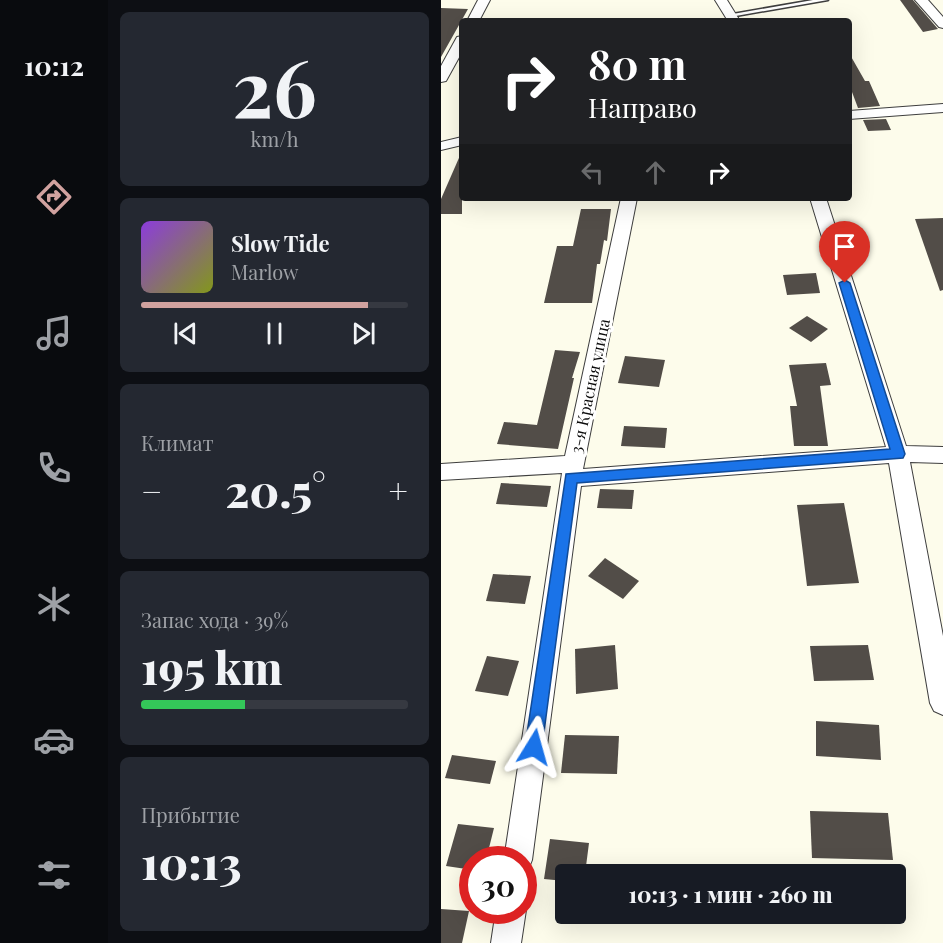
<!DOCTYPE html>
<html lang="ru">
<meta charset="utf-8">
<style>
body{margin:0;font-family:"Playfair Display",serif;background:#242831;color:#f1f3f6;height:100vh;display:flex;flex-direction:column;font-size:22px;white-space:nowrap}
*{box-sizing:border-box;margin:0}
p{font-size:20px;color:#9ea1a6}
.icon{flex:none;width:33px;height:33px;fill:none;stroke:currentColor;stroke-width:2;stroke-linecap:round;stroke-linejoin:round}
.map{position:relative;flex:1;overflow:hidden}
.sheet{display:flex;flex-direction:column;gap:12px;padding:12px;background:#0d0f14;width:333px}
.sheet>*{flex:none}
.banner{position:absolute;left:18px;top:18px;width:393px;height:183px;border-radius:6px;box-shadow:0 6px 24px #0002;background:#202124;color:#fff;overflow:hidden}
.speed{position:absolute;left:18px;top:846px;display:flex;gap:12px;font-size:30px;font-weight:700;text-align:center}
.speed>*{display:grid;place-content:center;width:78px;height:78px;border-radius:50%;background:#171b24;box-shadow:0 6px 24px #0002;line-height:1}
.speed .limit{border:9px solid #d22;background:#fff;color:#111}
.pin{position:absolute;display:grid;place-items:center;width:51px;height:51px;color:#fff;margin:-62px -26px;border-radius:50% 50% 50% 0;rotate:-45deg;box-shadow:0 0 6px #0007}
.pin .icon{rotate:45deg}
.me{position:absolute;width:66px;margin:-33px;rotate:8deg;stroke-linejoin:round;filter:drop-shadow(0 0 4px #0008)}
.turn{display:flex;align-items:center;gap:21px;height:126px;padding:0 30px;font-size:27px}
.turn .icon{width:78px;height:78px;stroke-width:2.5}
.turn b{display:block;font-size:42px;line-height:51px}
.lanes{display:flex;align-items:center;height:57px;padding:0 30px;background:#0003;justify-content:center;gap:30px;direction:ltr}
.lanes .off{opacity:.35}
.big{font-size:45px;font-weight:800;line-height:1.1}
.sheet .tile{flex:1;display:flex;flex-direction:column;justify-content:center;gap:9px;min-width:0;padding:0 21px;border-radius:9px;background:#242831}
.sheet .dial{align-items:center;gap:0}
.dial b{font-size:78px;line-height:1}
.song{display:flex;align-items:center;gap:18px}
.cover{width:72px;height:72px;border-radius:9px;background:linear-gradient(135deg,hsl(270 70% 55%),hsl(70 70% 35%))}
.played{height:6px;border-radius:3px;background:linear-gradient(90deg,#d1a29f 85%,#363941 85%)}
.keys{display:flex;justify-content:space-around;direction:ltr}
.heat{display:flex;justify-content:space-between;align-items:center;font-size:33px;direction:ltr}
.charge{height:9px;border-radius:4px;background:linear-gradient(90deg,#34c759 39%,#363941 0)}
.trip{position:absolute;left:114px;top:864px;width:351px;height:60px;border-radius:6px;background:#171b24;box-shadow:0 6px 24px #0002;font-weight:800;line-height:60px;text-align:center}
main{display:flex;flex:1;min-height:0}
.dock{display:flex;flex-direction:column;width:108px;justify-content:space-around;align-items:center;background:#090b0e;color:#9ea1a6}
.dock .icon{width:42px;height:42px}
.dock .on{color:#d1a29f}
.dock b{font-size:27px;color:#f1f3f6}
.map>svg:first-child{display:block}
</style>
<main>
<nav class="dock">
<b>10:12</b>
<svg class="icon on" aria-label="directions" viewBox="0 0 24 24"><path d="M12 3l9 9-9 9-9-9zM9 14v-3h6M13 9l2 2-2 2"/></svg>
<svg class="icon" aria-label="music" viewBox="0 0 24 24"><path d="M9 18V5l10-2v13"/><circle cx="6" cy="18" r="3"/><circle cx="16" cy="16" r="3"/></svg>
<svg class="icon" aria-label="phone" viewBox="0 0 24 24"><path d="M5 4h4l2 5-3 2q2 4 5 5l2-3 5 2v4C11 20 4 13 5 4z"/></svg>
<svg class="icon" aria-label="climate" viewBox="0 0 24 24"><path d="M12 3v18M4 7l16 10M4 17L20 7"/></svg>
<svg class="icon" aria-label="car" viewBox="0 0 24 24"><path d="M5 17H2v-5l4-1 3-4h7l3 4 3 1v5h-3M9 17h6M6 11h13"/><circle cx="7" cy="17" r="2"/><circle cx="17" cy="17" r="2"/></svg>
<svg class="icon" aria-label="filters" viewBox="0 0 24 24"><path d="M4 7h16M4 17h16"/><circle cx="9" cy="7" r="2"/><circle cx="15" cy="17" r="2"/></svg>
</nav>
<section class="sheet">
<div class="tile dial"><b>26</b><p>km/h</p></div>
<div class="tile">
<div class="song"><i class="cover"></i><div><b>Slow Tide</b><p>Marlow</p></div></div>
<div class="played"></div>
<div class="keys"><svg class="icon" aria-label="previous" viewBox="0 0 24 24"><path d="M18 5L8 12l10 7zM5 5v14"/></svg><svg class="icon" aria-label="pause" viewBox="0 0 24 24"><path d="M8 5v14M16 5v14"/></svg><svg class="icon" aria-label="next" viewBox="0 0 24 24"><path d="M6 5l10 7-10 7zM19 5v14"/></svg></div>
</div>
<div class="tile"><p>Климат</p>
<div class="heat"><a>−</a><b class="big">20.5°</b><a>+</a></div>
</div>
<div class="tile"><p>Запас хода · 39%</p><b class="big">195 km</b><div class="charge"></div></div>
<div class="tile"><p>Прибытие</p><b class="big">10:13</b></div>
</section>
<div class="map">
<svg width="502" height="943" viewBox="0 0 502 943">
<rect width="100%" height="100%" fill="#fdfceb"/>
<g fill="#524d48">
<polygon points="459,0 472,0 497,29 482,32"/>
<polygon points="0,8 27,9 0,57"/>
<polygon points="408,53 424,81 428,81 439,106 417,108 408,84"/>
<polygon points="445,119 450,130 427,131 422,120"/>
<polygon points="21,151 21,214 0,214 0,199"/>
<polygon points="140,209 170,209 166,241 163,240 159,264 156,264 151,303 103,303 116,246 132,246"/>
<polygon points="502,218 502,290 499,291 474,219"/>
<polygon points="375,273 379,293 346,295 342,275"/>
<polygon points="366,316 387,329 370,342 348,328"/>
<polygon points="114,350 139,352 131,378 133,378 117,449 56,444 63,422 96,425"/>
<polygon points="184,356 224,360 218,387 177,383"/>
<polygon points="385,363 390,385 379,386 387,446 353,446 349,406 356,406 348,365"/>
<polygon points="183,426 226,428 224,448 180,446"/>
<polygon points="60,483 110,486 106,507 55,504"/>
<polygon points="159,489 193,490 191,509 156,508"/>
<polygon points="403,503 418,583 366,586 356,505"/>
<polygon points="164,558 198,581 182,599 147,576"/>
<polygon points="52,574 90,576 84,604 45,601"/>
<polygon points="174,645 177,689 135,694 134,649"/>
<polygon points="427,645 433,680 373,681 369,646"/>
<polygon points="46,656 78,661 67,696 34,691"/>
<polygon points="375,721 438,725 440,760 375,756"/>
<polygon points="124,735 178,736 176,774 120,773"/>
<polygon points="11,755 55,761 49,784 4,778"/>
<polygon points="369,811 447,813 452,860 371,858"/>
<polygon points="17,824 53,828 45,860 32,860 32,870 5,866"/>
<polygon points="109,839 148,843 144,874 124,874 124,881 103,879"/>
<polygon points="0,909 28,911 21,943 0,943"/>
</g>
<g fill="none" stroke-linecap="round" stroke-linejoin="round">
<defs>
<polygon id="service" points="372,0 387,0 289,17 286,15"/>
<g id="minor">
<polygon points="37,0 49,0 38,21 26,21"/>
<polygon points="274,0 286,0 299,21 287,21"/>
<polygon points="474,0 487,0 502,17 502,28 498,27"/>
<polygon points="21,36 21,52 5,81 0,82 0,66 16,37"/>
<polygon points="502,104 502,112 408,119 408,111"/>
<polygon points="21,137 21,145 0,150 0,142"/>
<polygon points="180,198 196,198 142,469 445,447 369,198 385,198 465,446 502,447 502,463 469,462 502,636 502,715 493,711 489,703 448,463 140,486 91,860 87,870 82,872 82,860 63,860 121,473 0,480 0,464 124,456"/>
<polygon points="82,905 85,910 80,943 50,943 55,910 82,910"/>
</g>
</defs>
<use href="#service" stroke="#3e3e3e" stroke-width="3"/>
<use href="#minor" stroke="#3e3e3e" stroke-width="2"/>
<use href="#service" fill="#fff" fill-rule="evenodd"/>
<use href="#minor" fill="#fff" fill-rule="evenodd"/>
</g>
<polygon fill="#1a73e8" stroke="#114b97" stroke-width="1.5" points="404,280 409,283 464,454 462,458 136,483 101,747 99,753 93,755 87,753 84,747 125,474 449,449 398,283"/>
<g text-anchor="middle" stroke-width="6" stroke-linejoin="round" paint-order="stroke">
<g font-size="16" fill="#0b0b0b" stroke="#fff">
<text transform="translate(149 386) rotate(-78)" y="6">3-я Красная улица</text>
</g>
</g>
</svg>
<div class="speed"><div class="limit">30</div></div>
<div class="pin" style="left:404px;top:283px;background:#d93025"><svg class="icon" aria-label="arrive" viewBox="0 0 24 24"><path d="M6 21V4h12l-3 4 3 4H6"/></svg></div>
<svg class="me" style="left:93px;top:747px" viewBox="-20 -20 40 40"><path d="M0-17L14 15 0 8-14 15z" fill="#1a73e8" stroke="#fff" stroke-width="4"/></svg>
<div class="trip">10:13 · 1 мин · 260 m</div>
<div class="banner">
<div class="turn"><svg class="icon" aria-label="right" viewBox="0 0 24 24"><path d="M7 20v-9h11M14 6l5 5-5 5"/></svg><div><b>80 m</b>Направо</div></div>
<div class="lanes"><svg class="icon off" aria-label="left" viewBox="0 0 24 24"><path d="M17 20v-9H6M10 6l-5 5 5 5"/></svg><svg class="icon off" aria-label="ahead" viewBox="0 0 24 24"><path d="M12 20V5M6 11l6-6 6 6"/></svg><svg class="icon" aria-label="right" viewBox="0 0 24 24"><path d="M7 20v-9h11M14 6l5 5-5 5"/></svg></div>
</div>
</div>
</main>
